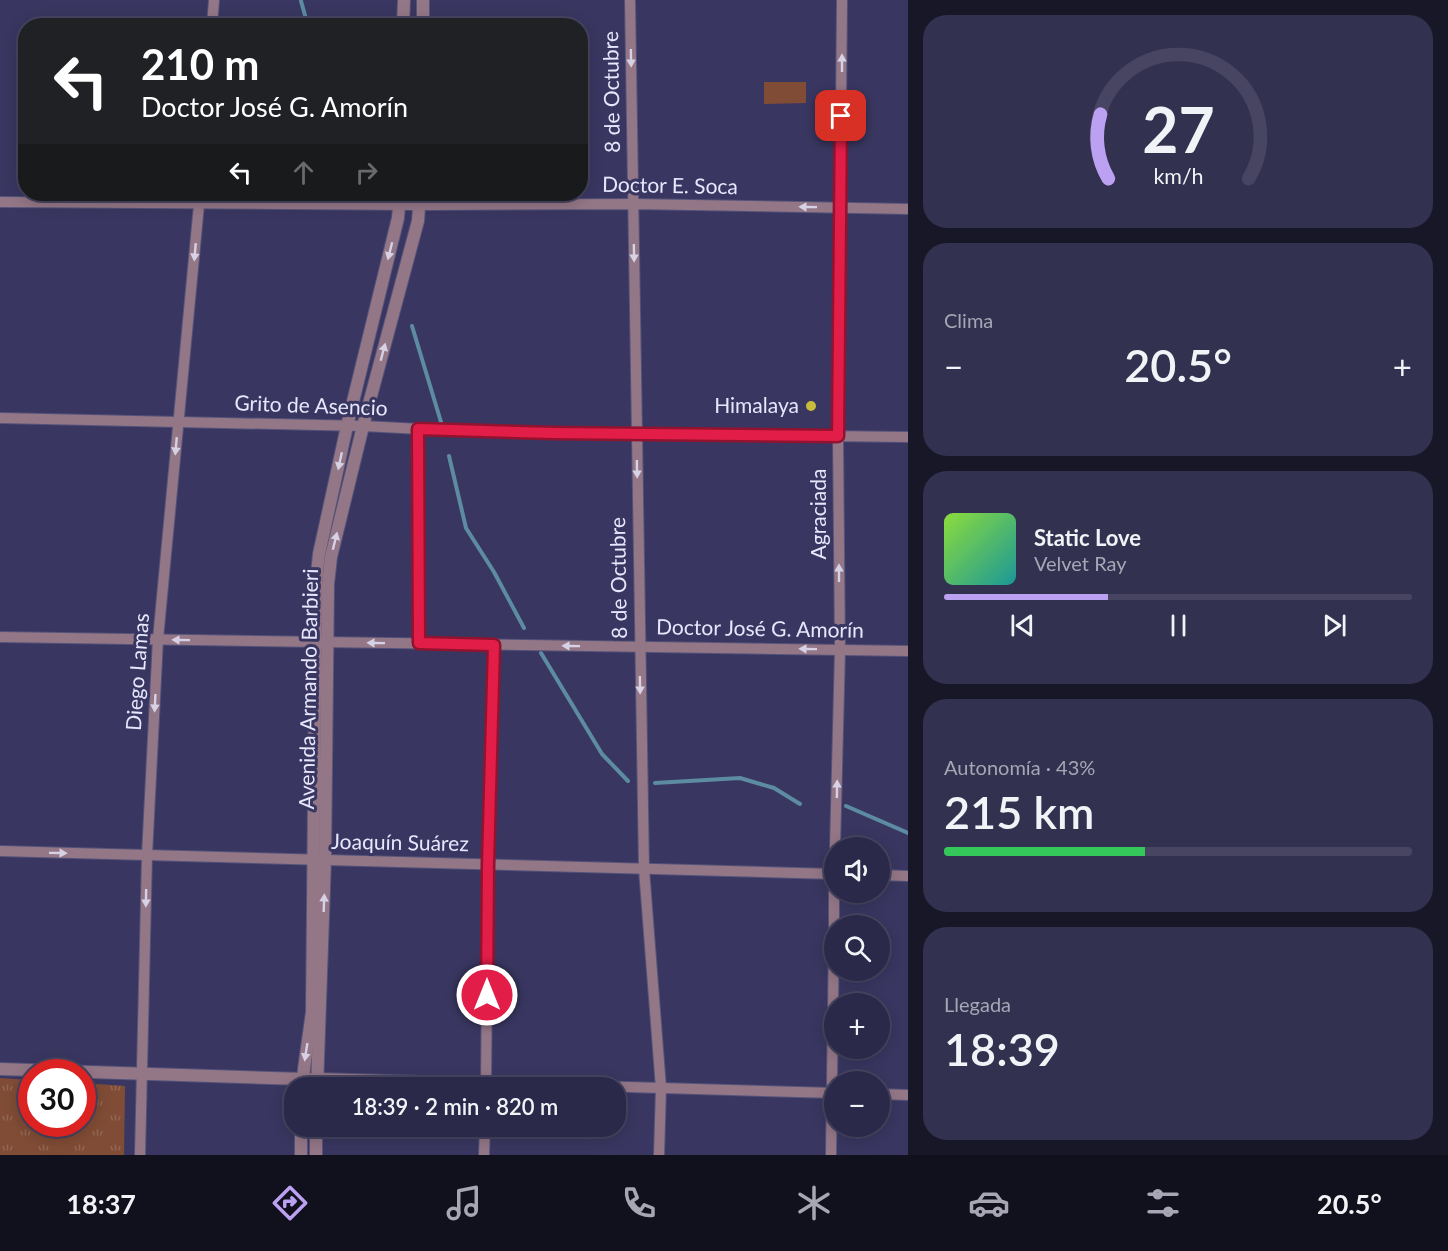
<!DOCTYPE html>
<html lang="es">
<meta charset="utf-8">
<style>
body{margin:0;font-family:Lato,sans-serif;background:#333150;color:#f1f3f6;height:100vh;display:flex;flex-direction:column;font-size:22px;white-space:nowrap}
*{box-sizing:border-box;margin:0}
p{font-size:20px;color:#a6a6b4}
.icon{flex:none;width:33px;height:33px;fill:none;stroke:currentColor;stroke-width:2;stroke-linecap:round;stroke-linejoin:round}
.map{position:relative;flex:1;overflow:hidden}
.details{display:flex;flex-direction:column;gap:15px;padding:15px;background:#181728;width:540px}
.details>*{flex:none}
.top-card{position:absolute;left:18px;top:18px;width:570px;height:183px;border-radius:24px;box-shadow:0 3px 15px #0003,0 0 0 2px #474561;background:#202124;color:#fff;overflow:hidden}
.fabs{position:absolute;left:824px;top:837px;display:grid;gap:12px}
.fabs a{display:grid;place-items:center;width:66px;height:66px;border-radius:50%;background:#2b2949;box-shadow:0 3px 15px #0003,0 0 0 2px #474561;font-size:30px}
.speed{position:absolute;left:18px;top:1059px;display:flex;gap:12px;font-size:30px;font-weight:700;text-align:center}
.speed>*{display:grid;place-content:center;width:78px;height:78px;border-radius:50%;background:#2b2949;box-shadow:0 3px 15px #0003,0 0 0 2px #474561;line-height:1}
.speed .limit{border:9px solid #d22;background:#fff;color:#111}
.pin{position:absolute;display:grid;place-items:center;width:51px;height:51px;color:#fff;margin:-26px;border-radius:12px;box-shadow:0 3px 9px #0006}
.me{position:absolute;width:66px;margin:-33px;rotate:0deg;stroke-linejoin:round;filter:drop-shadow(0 0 4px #0008)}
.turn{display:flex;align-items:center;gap:21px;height:126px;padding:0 24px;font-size:27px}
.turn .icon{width:78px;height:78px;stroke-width:2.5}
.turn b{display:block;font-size:42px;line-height:51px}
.lanes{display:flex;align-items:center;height:57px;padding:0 24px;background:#0003;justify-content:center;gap:30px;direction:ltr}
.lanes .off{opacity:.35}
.big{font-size:45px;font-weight:600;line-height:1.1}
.details .widget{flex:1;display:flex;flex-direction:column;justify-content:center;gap:9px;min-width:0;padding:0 21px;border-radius:24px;background:#333150}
.details .dial{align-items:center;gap:0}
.dial svg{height:156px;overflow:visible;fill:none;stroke:#474561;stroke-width:7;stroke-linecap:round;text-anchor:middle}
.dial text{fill:#f1f3f6;stroke:none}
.song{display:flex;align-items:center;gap:18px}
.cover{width:72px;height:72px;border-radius:9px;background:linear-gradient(135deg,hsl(90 70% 55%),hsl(180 70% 35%))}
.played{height:6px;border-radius:3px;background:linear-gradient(90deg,#bca0f2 35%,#474561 35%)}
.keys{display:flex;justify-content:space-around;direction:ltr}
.heat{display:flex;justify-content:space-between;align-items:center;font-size:33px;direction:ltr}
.charge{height:9px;border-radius:4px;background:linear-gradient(90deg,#34c759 43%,#474561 0)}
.trip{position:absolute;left:284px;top:1077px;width:342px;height:60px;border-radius:24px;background:#2b2949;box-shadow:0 3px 15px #0003,0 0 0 2px #474561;font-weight:600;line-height:60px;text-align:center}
.dock{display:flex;height:96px;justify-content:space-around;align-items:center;background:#11101d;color:#a6a6b4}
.dock .icon{width:42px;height:42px}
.dock .active{color:#bca0f2}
.dock b{font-size:27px;color:#f1f3f6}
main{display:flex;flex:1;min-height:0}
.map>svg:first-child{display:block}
</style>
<main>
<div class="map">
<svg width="908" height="1155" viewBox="0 0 908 1155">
<defs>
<pattern id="grass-tufts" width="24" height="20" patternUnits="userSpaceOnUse" patternTransform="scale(1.5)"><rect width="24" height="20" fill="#804c35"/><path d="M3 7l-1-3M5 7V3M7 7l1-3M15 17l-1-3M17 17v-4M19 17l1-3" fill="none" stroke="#926653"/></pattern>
</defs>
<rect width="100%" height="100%" fill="#393761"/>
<g fill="url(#grass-tufts)">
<polygon points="278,194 369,194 373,200 278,199"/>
<polygon points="0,1078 31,1080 32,1124 82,1124 83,1083 125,1086 124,1155 0,1155"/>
</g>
<polygon fill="#804c35" points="764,82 806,82 806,103 764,104"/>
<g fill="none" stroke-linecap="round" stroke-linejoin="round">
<g stroke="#5c8ba2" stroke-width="4">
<polyline points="301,1 308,26"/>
<polyline points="412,326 441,422"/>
<polyline points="449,456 466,528 494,572 524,628"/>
<polyline points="541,653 602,754 628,781"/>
<polyline points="655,783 740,778 774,788 800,804"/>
<polyline points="846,806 908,833"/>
</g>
<defs>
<polyline id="service" points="418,429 419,643"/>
<g id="minor">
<polyline points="630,0 644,869 661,1088 659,1155"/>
<polyline points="212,26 214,0"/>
<polyline points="0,202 420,205 634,204 908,209"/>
<polyline points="0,418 363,426 478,432 908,437"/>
<polyline points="0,637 908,651"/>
<polyline points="835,848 840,650 838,436 842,0"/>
<polyline points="0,851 834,874"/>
<polyline points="879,875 908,876"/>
<polyline points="834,926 834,892"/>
<polyline points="303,1079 317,1078 834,1093"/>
<polyline points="486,1087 488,864 494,645"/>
<polyline points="879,1094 908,1095"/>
<polyline points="140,1155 147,855 158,639 200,194"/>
<polyline points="484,1155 485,1126"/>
<polyline points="831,1155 834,935"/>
</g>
<g id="tertiary">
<polyline points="403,26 404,0"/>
<polyline points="423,26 423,0"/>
<polyline points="0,1069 303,1079"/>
<polyline points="302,1088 304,1069 312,1012 316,583 319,554 347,426 398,218 400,194"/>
<polyline points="317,1088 325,860 328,584 331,557 363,426 418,221 420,194"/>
<polyline points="301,1155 301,1126"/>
<polyline points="316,1155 316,1126"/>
</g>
</defs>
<use href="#service" stroke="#55537a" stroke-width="7"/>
<use href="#minor" stroke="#55537a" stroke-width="12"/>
<use href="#tertiary" stroke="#55537a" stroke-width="14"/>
<use href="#service" stroke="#947787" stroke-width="5"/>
<use href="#minor" stroke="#947787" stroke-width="10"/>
<use href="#tertiary" stroke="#947787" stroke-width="12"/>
</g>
<defs><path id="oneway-solid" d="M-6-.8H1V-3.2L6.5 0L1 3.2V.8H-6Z" transform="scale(1.5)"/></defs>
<g fill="#d6d1e5">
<use href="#oneway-solid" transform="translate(631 58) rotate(89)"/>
<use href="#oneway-solid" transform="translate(842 63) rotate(-90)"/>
<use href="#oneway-solid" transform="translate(808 207) rotate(-179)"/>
<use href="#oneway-solid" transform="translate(390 251) rotate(104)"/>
<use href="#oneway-solid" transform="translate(195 252) rotate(95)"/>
<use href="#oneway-solid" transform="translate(634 253) rotate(89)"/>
<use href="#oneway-solid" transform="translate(383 352) rotate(-75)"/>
<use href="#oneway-solid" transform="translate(176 446) rotate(95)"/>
<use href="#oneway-solid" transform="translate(340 461) rotate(102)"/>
<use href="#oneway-solid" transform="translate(637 469) rotate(89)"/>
<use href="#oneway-solid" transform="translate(335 541) rotate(-76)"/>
<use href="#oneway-solid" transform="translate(839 573) rotate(-90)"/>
<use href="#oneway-solid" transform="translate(181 640) rotate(-179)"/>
<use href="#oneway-solid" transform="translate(376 643) rotate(-179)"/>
<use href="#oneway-solid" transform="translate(571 646) rotate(-179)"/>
<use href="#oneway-solid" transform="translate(808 649) rotate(-179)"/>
<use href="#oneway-solid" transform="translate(640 685) rotate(89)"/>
<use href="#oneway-solid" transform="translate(155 703) rotate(93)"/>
<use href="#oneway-solid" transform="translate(837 789) rotate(-89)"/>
<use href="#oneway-solid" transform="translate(58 853) rotate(1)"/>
<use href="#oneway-solid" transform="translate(146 898) rotate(91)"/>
<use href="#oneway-solid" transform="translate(324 903) rotate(-88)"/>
<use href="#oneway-solid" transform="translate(306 1052) rotate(99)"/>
</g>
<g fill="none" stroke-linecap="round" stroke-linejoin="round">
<defs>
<polyline id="route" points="487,995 488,864 494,645 419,643 418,429 553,433 838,436 841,116"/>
</defs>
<use href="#route" stroke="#92132f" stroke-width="15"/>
<use href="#route" stroke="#e11d48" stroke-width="10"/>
</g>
<circle fill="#c7bb3c" stroke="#393761" stroke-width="2" cx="811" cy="406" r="6"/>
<g text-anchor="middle" stroke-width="6" stroke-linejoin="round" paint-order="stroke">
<g font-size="21" fill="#e6e7fc" stroke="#393761">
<text transform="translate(612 92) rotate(-91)" y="7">8 de Octubre</text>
<text transform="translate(670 186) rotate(1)" y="7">Doctor E. Soca</text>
<text transform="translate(311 406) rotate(2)" y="7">Grito de Asencio</text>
<text transform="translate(819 514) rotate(-90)" y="7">Agraciada</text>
<text transform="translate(619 578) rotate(-91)" y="7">8 de Octubre</text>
<text transform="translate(760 629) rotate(1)" y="7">Doctor José G. Amorín</text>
<text transform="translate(138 672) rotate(-86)" y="7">Diego Lamas</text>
<text transform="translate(309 689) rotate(-89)" y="7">Avenida Armando Barbieri</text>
<text transform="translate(400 843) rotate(1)" y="7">Joaquín Suárez</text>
</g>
<g font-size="21" fill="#e6e7fc" stroke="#393761" text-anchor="end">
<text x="799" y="413">Himalaya</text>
</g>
</g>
</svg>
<div class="fabs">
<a><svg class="icon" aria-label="sound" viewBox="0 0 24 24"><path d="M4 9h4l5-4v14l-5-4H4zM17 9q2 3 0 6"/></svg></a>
<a><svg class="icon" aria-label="search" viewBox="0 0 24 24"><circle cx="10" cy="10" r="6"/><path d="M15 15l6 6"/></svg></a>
<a>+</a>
<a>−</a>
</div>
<div class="speed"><div class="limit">30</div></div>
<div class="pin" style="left:841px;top:116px;background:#d93025"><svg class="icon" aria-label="arrive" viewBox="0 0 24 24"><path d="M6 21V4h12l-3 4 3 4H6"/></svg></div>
<svg class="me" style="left:487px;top:995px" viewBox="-20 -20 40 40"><circle r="17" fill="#e11d48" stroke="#fff" stroke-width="3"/><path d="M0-11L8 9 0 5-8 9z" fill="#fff"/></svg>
<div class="trip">18:39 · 2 min · 820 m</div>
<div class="top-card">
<div class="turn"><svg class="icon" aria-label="left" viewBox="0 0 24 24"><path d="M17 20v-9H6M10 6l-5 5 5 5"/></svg><div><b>210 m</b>Doctor José G. Amorín</div></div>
<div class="lanes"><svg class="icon" aria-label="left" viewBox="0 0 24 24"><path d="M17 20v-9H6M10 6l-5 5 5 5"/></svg><svg class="icon off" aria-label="ahead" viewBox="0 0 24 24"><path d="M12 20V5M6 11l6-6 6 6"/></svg><svg class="icon off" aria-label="right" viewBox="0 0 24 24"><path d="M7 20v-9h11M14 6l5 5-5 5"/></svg></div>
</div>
</div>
<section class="details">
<div class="widget dial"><svg viewBox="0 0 100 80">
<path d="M14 69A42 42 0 1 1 86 69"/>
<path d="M14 69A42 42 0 0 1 10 36" stroke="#bca0f2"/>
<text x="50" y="56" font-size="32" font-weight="700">27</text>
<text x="50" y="72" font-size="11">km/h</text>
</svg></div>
<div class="widget"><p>Clima</p>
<div class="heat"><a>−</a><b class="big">20.5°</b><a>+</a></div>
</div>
<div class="widget">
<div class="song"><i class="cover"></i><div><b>Static Love</b><p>Velvet Ray</p></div></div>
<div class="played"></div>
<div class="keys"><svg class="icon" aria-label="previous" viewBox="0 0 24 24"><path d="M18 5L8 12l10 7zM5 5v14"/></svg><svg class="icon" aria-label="pause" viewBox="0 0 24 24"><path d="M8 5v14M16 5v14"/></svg><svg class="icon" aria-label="next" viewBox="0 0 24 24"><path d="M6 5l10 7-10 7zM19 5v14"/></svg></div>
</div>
<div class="widget"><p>Autonomía · 43%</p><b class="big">215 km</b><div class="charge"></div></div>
<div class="widget"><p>Llegada</p><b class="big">18:39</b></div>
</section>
</main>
<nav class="dock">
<b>18:37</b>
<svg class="icon active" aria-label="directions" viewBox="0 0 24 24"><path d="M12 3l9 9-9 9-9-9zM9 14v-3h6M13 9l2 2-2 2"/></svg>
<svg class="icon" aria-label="music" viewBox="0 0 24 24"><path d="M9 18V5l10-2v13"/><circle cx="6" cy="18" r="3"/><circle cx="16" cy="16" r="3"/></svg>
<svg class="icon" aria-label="phone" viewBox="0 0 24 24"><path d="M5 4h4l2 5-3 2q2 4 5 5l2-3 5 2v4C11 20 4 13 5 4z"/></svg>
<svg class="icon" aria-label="climate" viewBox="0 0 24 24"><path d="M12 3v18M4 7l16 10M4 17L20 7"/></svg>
<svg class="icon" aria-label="car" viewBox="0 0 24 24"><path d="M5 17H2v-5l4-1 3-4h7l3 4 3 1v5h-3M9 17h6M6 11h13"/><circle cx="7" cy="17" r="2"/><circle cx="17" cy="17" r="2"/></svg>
<svg class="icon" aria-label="filters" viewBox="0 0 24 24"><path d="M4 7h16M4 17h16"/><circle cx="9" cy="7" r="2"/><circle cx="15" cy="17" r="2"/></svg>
<b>20.5°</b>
</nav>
